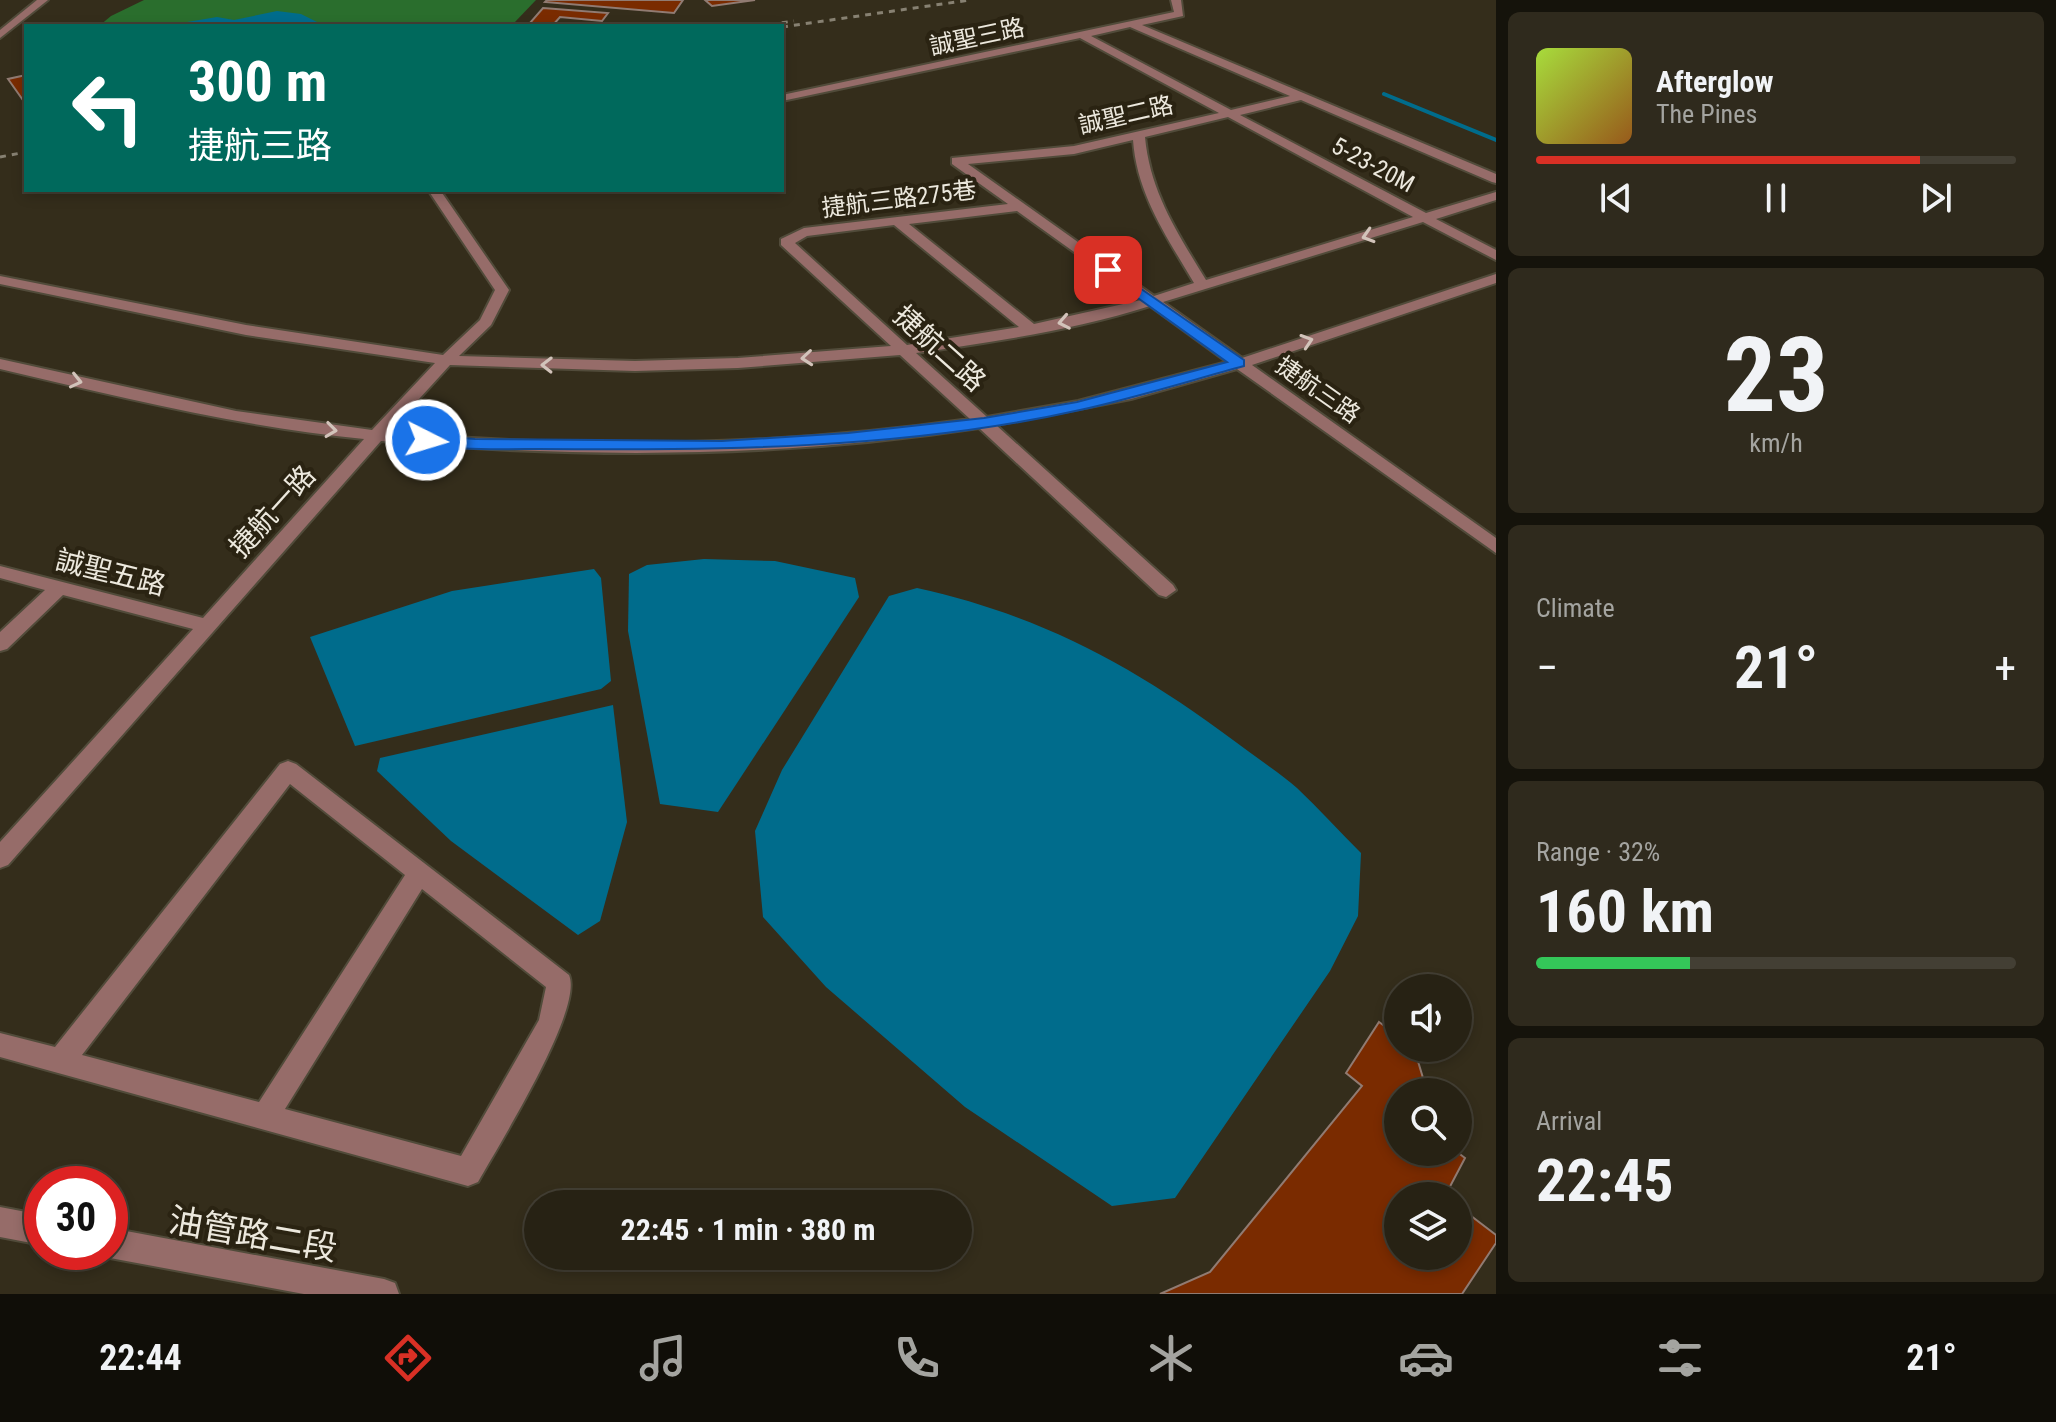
<!DOCTYPE html>
<meta charset="utf-8">
<style>
body{margin:0;font-family:"Roboto Condensed","Noto Sans TC",sans-serif;background:#2f2a1d;color:#f1f3f6;height:100vh;display:flex;flex-direction:column;font-size:30px;white-space:nowrap}
*{box-sizing:border-box;margin:0}
p{font-size:26px;color:#a4a4a0}
.icon{flex:none;width:44px;height:44px;fill:none;stroke:currentColor;stroke-width:2;stroke-linecap:round;stroke-linejoin:round}
.map{position:relative;flex:1;overflow:hidden}
.panel{display:flex;flex-direction:column;gap:12px;padding:12px;background:#15130b;width:560px}
.panel>*{flex:none}
.banner{position:absolute;left:24px;top:24px;width:760px;height:168px;border-radius:0px;box-shadow:0 4px 12px #0003,0 0 0 2px #433f34;background:#00695c;color:#fff;overflow:hidden}
.tools{position:absolute;left:1384px;top:974px;display:grid;gap:16px}
.tools a{display:grid;place-items:center;width:88px;height:88px;border-radius:50%;background:#272214;box-shadow:0 4px 12px #0003,0 0 0 2px #433f34;font-size:40px}
.speed{position:absolute;left:24px;top:1166px;display:flex;gap:16px;font-size:40px;font-weight:700;text-align:center}
.speed>*{display:grid;place-content:center;width:104px;height:104px;border-radius:50%;background:#272214;box-shadow:0 4px 12px #0003,0 0 0 2px #433f34;line-height:1}
.speed .limit{border:12px solid #d22;background:#fff;color:#111}
.pin{position:absolute;display:grid;place-items:center;width:68px;height:68px;color:#fff;margin:-34px;border-radius:16px;box-shadow:0 4px 12px #0006}
.me{position:absolute;width:88px;margin:-44px;rotate:95deg;stroke-linejoin:round;filter:drop-shadow(0 0 6px #0008)}
.turn{display:flex;align-items:center;gap:28px;height:168px;padding:0 32px;font-size:36px}
.turn .icon{width:104px;height:104px;stroke-width:2.5}
.turn b{display:block;font-size:56px;line-height:68px}
.big{font-size:60px;font-weight:700;line-height:1.1}
.panel .tile{flex:1;display:flex;flex-direction:column;justify-content:center;gap:12px;min-width:0;padding:0 28px;border-radius:12px;background:#2f2a1d}
.panel .dial{align-items:center;gap:0}
.dial b{font-size:104px;line-height:1}
.song{display:flex;align-items:center;gap:24px}
.cover{width:96px;height:96px;border-radius:12px;background:linear-gradient(135deg,hsl(80 70% 55%),hsl(30 70% 35%))}
.played{height:8px;border-radius:4px;background:linear-gradient(90deg,#d93025 80%,#433f34 80%)}
.keys{display:flex;justify-content:space-around;direction:ltr}
.heat{display:flex;justify-content:space-between;align-items:center;font-size:44px;direction:ltr}
.charge{height:12px;border-radius:6px;background:linear-gradient(90deg,#34c759 32%,#433f34 0)}
.trip{position:absolute;left:524px;top:1190px;width:448px;height:80px;border-radius:40px;background:#272214;box-shadow:0 4px 12px #0003,0 0 0 2px #433f34;font-weight:700;line-height:80px;text-align:center}
.tab-bar{display:flex;height:128px;justify-content:space-around;align-items:center;background:#100e08;color:#a4a4a0}
.tab-bar .icon{width:56px;height:56px}
.tab-bar .current{color:#d93025}
.tab-bar b{font-size:36px;color:#f1f3f6}
main{display:flex;flex:1;min-height:0}
.map>svg:first-child{display:block}
</style>
<main>
<div class="map">
<svg width="1496" height="1294" viewBox="0 0 1496 1294">
<rect width="100%" height="100%" fill="#342d1b"/>
<polygon fill="#2a6e2d" points="144,0 536,0 514,23 493,26 99,26 111,16"/>
<g fill="#006c8c">
<polygon points="277,11 301,14 319,23 316,26 163,26 217,17 234,20"/>
<polygon points="704,559 775,561 855,578 859,597 718,812 660,804 628,631 629,574 647,565"/>
<polygon points="594,569 601,578 611,681 601,689 355,746 310,637 452,591"/>
<path d="M917 588C1040 615 1134 666 1233 740 1254 756 1277 771 1297 788 1319 809 1340 832 1361 853L1358 916 1330 971 1175 1198 1112 1206 965 1107 826 987 763 917 755 831 782 770 889 596Z"/>
<polygon points="613,705 627,822 600,921 578,935 451,841 377,771 380,758"/>
</g>
<g fill="none" stroke-linecap="round" stroke-linejoin="round">
<polyline stroke="#006c8c" stroke-width="4" points="1384,94 1496,140"/>
</g>
<g fill="#7a2b00" stroke="#917b72" stroke-width="2">
<polygon points="547,0 683,0 674,13 545,2"/>
<polygon points="705,0 755,0 712,6"/>
<polygon points="543,8 608,13 602,21 560,17 553,25 529,24"/>
<polygon points="26,75 26,102 25,103 8,79"/>
<polygon points="1379,1022 1398,1036 1398,1048 1414,1048 1423,1078 1415,1092 1398,1092 1398,1152 1457,1152 1465,1158 1445,1196 1398,1196 1398,1256 1458,1256 1458,1206 1496,1235 1496,1243 1462,1294 1160,1294 1210,1272 1362,1086 1346,1073"/>
</g>
<g fill="none" stroke-linecap="round" stroke-linejoin="round">
<defs>
<g id="minor">
<polygon points="37,0 48,0 0,38 0,30"/>
<path d="M1171 0H1181L1183 16 1142 25 1496 174V183L1492 182 1301 100 1240 115 1426 213 1496 192V200L1436 219 1496 250V260L1423 222 1163 302 1242 358 1496 274V283L1252 365 1496 538V553L1237 369 1131 399 996 425 1173 585 1176 590 1166 597 1159 595 979 428C783 458 578 459 381 441L8 865 0 868V842L193 629 63 595 7 649 0 651V632L45 590 0 578V566L203 618 364 439C241 427 120 397 0 369V359L236 411 372 430 435 363 246 335 0 284V276L246 325 443 355 480 320 495 290 428 190H440L509 290 491 325 459 356 635 361 738 358 891 346 781 245V239L804 228 1008 204 952 164V158L1074 146 1219 113 1080 38 782 101V95L1174 12ZM1130 27 1290 96 1231 110 1091 36ZM1228 117 1413 217 1206 280C1178 234 1150 192 1145 137ZM1133 140C1137 195 1167 237 1194 283L1154 296 968 164 1074 154ZM1017 211 1141 300 1034 324 909 224ZM894 225 1019 327 907 345 795 243 807 236ZM1150 306 1227 362 1078 401 987 417 916 353C994 342 1074 330 1150 306ZM900 355 970 419C779 446 581 449 389 432L450 365 635 371 738 368Z"/>
<path d="M288 761 296 764 569 975C584 1009 498 1146 478 1182L468 1186 0 1057V1033L55 1047 280 764ZM290 784 405 875 259 1102 82 1055ZM422 889 546 987 539 1020 461 1156 285 1109Z"/>
<polygon points="0,1207 42,1215 42,1245 0,1237"/>
<polygon points="110,1228 384,1279 395,1283 399,1294 304,1294 110,1258 99,1252 110,1252"/>
</g>
</defs>
<use href="#minor" stroke="#514b3a" stroke-width="4"/>
<use href="#minor" fill="#966c69" fill-rule="evenodd"/>
<g stroke="#878172" stroke-width="3" stroke-dasharray="6 6" stroke-linecap="butt">
<polyline points="758,26 794,21"/>
<polyline points="782,27 970,0"/>
<polyline points="0,157 26,152"/>
</g>
</g>
<defs><path id="oneway-chevron" d="M-2-3.5L2.5 0L-2 3.5" fill="none" stroke-width="1.6" stroke-linecap="round" stroke-linejoin="round" transform="scale(2)"/></defs>
<g stroke="#d2c3ba">
<use href="#oneway-chevron" transform="translate(1368 236) rotate(163)"/>
<use href="#oneway-chevron" transform="translate(1064 322) rotate(169)"/>
<use href="#oneway-chevron" transform="translate(1307 341) rotate(-18)"/>
<use href="#oneway-chevron" transform="translate(807 358) rotate(175)"/>
<use href="#oneway-chevron" transform="translate(547 365) rotate(-179)"/>
<use href="#oneway-chevron" transform="translate(76 381) rotate(13)"/>
<use href="#oneway-chevron" transform="translate(331 430) rotate(7)"/>
</g>
<path fill="#1a73e8" stroke="#114b97" stroke-width="2" d="M1108 266 1244 360V366C1189 381 1135 398 1080 410 902 450 718 450 537 449 515 449 432 452 418 440L426 435 475 439 722 441 848 433 984 418 1077 402 1227 362 1103 273V267Z"/>
<g text-anchor="middle" stroke-width="8" stroke-linejoin="round" paint-order="stroke">
<g font-size="24" fill="#ece8dd" stroke="#2a2312">
<text transform="translate(977 37) rotate(-12)" y="8">誠聖三路</text>
<text transform="translate(1126 115) rotate(-13)" y="8">誠聖二路</text>
<text transform="translate(1373 165) rotate(28)" y="8">5-23-20M</text>
<text transform="translate(899 199) rotate(-7)" y="8">捷航三路275巷</text>
<text transform="translate(1318 390) rotate(35)" y="8">捷航三路</text>
</g>
<g font-size="28" fill="#ece8dd" stroke="#2a2312">
<text transform="translate(940 348) rotate(42)" y="10">捷航二路</text>
<text transform="translate(272 511) rotate(-48)" y="10">捷航一路</text>
<text transform="translate(111 572) rotate(14)" y="10">誠聖五路</text>
</g>
<g font-size="34" fill="#ece8dd" stroke="#2a2312">
<text transform="translate(253 1234) rotate(10)" y="12">油管路二段</text>
</g>
</g>
</svg>
<div class="tools">
<a><svg class="icon" aria-label="sound" viewBox="0 0 24 24"><path d="M4 9h4l5-4v14l-5-4H4zM17 9q2 3 0 6"/></svg></a>
<a><svg class="icon" aria-label="search" viewBox="0 0 24 24"><circle cx="10" cy="10" r="6"/><path d="M15 15l6 6"/></svg></a>
<a><svg class="icon" aria-label="layers" viewBox="0 0 24 24"><path d="M12 4l9 5-9 5-9-5zM3 14l9 5 9-5"/></svg></a>
</div>
<div class="speed"><div class="limit">30</div></div>
<div class="pin" style="left:1108px;top:270px;background:#d93025"><svg class="icon" aria-label="arrive" viewBox="0 0 24 24"><path d="M6 21V4h12l-3 4 3 4H6"/></svg></div>
<svg class="me" style="left:426px;top:440px" viewBox="-20 -20 40 40"><circle r="17" fill="#1a73e8" stroke="#fff" stroke-width="3"/><path d="M0-11L8 9 0 5-8 9z" fill="#fff"/></svg>
<div class="trip">22:45 · 1 min · 380 m</div>
<div class="banner">
<div class="turn"><svg class="icon" aria-label="left" viewBox="0 0 24 24"><path d="M17 20v-9H6M10 6l-5 5 5 5"/></svg><div><b>300 m</b>捷航三路</div></div>
</div>
</div>
<section class="panel">
<div class="tile">
<div class="song"><i class="cover"></i><div><b>Afterglow</b><p>The Pines</p></div></div>
<div class="played"></div>
<div class="keys"><svg class="icon" aria-label="previous" viewBox="0 0 24 24"><path d="M18 5L8 12l10 7zM5 5v14"/></svg><svg class="icon" aria-label="pause" viewBox="0 0 24 24"><path d="M8 5v14M16 5v14"/></svg><svg class="icon" aria-label="next" viewBox="0 0 24 24"><path d="M6 5l10 7-10 7zM19 5v14"/></svg></div>
</div>
<div class="tile dial"><b>23</b><p>km/h</p></div>
<div class="tile"><p>Climate</p>
<div class="heat"><a>−</a><b class="big">21°</b><a>+</a></div>
</div>
<div class="tile"><p>Range · 32%</p><b class="big">160 km</b><div class="charge"></div></div>
<div class="tile"><p>Arrival</p><b class="big">22:45</b></div>
</section>
</main>
<nav class="tab-bar">
<b>22:44</b>
<svg class="icon current" aria-label="directions" viewBox="0 0 24 24"><path d="M12 3l9 9-9 9-9-9zM9 14v-3h6M13 9l2 2-2 2"/></svg>
<svg class="icon" aria-label="music" viewBox="0 0 24 24"><path d="M9 18V5l10-2v13"/><circle cx="6" cy="18" r="3"/><circle cx="16" cy="16" r="3"/></svg>
<svg class="icon" aria-label="phone" viewBox="0 0 24 24"><path d="M5 4h4l2 5-3 2q2 4 5 5l2-3 5 2v4C11 20 4 13 5 4z"/></svg>
<svg class="icon" aria-label="climate" viewBox="0 0 24 24"><path d="M12 3v18M4 7l16 10M4 17L20 7"/></svg>
<svg class="icon" aria-label="car" viewBox="0 0 24 24"><path d="M5 17H2v-5l4-1 3-4h7l3 4 3 1v5h-3M9 17h6M6 11h13"/><circle cx="7" cy="17" r="2"/><circle cx="17" cy="17" r="2"/></svg>
<svg class="icon" aria-label="filters" viewBox="0 0 24 24"><path d="M4 7h16M4 17h16"/><circle cx="9" cy="7" r="2"/><circle cx="15" cy="17" r="2"/></svg>
<b>21°</b>
</nav>
